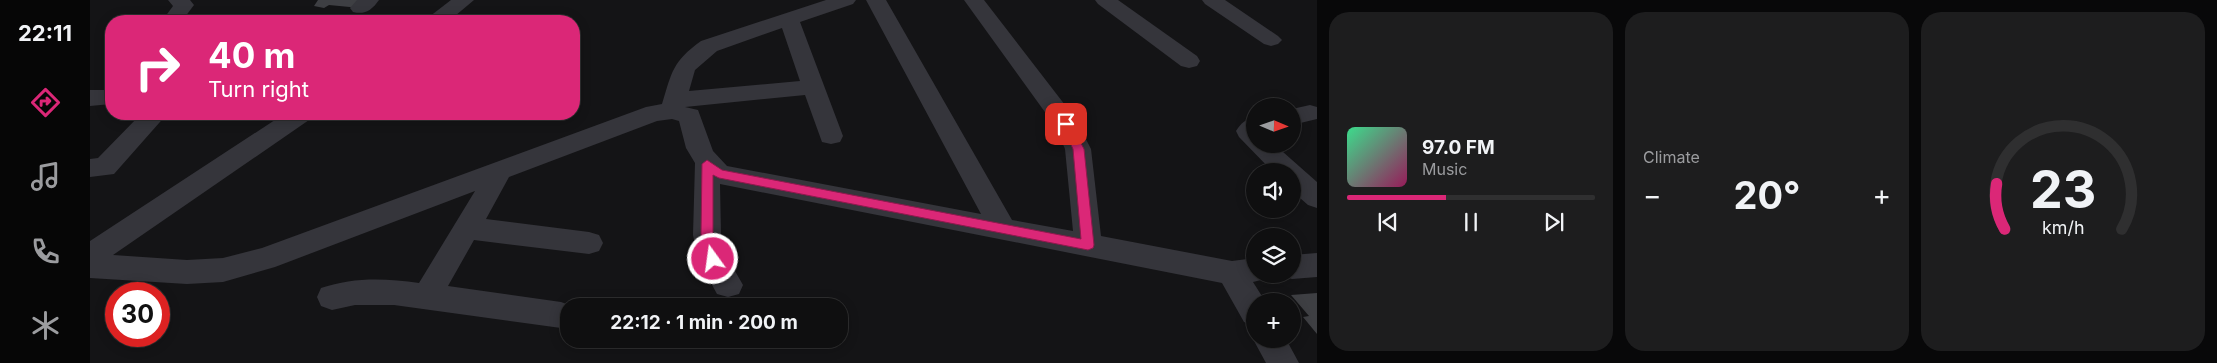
<!DOCTYPE html>
<meta charset="utf-8">
<style>
body{margin:0;font-family:Inter,sans-serif;background:#1d1d1e;color:#f1f3f6;height:100vh;display:flex;flex-direction:column;font-size:19px;white-space:nowrap}
*{box-sizing:border-box;margin:0}
p{font-size:16px;color:#9b9c9f}
.icon{flex:none;width:28px;height:28px;fill:none;stroke:currentColor;stroke-width:2;stroke-linecap:round;stroke-linejoin:round}
.map{position:relative;flex:1;overflow:hidden}
.panel{display:flex;flex-direction:column;gap:12px;padding:12px;background:#080809;width:900px}
.panel>*{flex:none}
.guide{position:absolute;left:15px;top:15px;width:475px;height:105px;border-radius:20px;box-shadow:0 2px 12px #0003,0 0 0 1px #2f2f30;background:#db2777;color:#fff;overflow:hidden}
.needle{width:32px;rotate:92deg}
.tools{position:absolute;left:1156px;top:98px;display:grid;gap:10px}
.tools a{display:grid;place-items:center;width:55px;height:55px;border-radius:50%;background:#0f0f10;box-shadow:0 2px 12px #0003,0 0 0 1px #2f2f30;font-size:25px}
.speed{position:absolute;left:15px;top:282px;display:flex;gap:10px;font-size:25px;font-weight:700;text-align:center}
.speed>*{display:grid;place-content:center;width:65px;height:65px;border-radius:50%;background:#0f0f10;box-shadow:0 2px 12px #0003,0 0 0 1px #2f2f30;line-height:1}
.speed .limit{border:8px solid #d22;background:#fff;color:#111}
.pin{position:absolute;display:grid;place-items:center;width:42px;height:42px;color:#fff;margin:-21px;border-radius:10px;box-shadow:0 2px 8px #0006}
.me{position:absolute;width:55px;margin:-28px;rotate:346deg;stroke-linejoin:round;filter:drop-shadow(0 0 4px #0008)}
.turn{display:flex;align-items:center;gap:18px;height:105px;padding:0 20px;font-size:22px}
.turn .icon{width:65px;height:65px;stroke-width:2.5}
.turn b{display:block;font-size:35px;line-height:42px}
.big{font-size:38px;font-weight:700;line-height:1.1}
.panel .widget{flex:1;display:flex;flex-direction:column;justify-content:center;gap:8px;min-width:0;padding:0 18px;border-radius:20px;background:#1d1d1e}
.panel .dial{align-items:center;gap:0}
.dial svg{height:130px;overflow:visible;fill:none;stroke:#2f2f30;stroke-width:7;stroke-linecap:round;text-anchor:middle}
.dial text{fill:#f1f3f6;stroke:none}
.song{display:flex;align-items:center;gap:15px}
.cover{width:60px;height:60px;border-radius:8px;background:linear-gradient(135deg,hsl(150 70% 55%),hsl(330 70% 35%))}
.played{height:5px;border-radius:2px;background:linear-gradient(90deg,#db2777 40%,#2f2f30 40%)}
.keys{display:flex;justify-content:space-around;direction:ltr}
.heat{display:flex;justify-content:space-between;align-items:center;font-size:28px;direction:ltr}
.panel .tiles{flex:1;display:grid;gap:12px;grid-template-columns:repeat(3,1fr)}
.trip{position:absolute;left:470px;top:298px;width:288px;height:50px;border-radius:20px;background:#0f0f10;box-shadow:0 2px 12px #0003,0 0 0 1px #2f2f30;font-weight:700;line-height:50px;text-align:center}
main{display:flex;flex:1;min-height:0}
.menu{display:flex;flex-direction:column;width:90px;justify-content:space-around;align-items:center;background:#060606;color:#9b9c9f}
.menu .icon{width:35px;height:35px}
.menu .current{color:#db2777}
.menu b{font-size:22px;color:#f1f3f6}
.map>svg:first-child{display:block}
</style>
<main>
<nav class="menu">
<b>22:11</b>
<svg class="icon current" aria-label="directions" viewBox="0 0 24 24"><path d="M12 3l9 9-9 9-9-9zM9 14v-3h6M13 9l2 2-2 2"/></svg>
<svg class="icon" aria-label="music" viewBox="0 0 24 24"><path d="M9 18V5l10-2v13"/><circle cx="6" cy="18" r="3"/><circle cx="16" cy="16" r="3"/></svg>
<svg class="icon" aria-label="phone" viewBox="0 0 24 24"><path d="M5 4h4l2 5-3 2q2 4 5 5l2-3 5 2v4C11 20 4 13 5 4z"/></svg>
<svg class="icon" aria-label="climate" viewBox="0 0 24 24"><path d="M12 3v18M4 7l16 10M4 17L20 7"/></svg>
</nav>
<div class="map">
<svg width="1227" height="363" viewBox="0 0 1227 363">
<rect width="100%" height="100%" fill="#141416"/>
<g fill="#3e3f43">
<polygon points="228,0 277,0 270,8 239,5 234,8 224,6"/>
<polygon points="1227,293 1227,334 1213,317 1219,316 1201,295"/>
</g>
<g fill="none" stroke-linecap="round" stroke-linejoin="round">
<g fill="#35353b" fill-rule="evenodd">
<polygon points="78,0 100,0 104,5 92,21 72,21 83,6"/>
<path d="M267 0H289C282 10 275 15 263 12L260 8Z"/>
<polygon points="361,0 384,0 359,21 336,21 339,17"/>
<path d="M736 0H766L763 4 710 22 753 136 750 142 741 144 732 142 715 95 595 107 608 110 623 151 637 166 891 214 776 0H796L922 220 983 231 975 149 965 126 874 0H894L985 118 1001 149 1011 236 1142 261 1165 258V274H1178L1175 279 1163 282 1175 301H1165V326L1154 322 1132 283 630 184 631 235 637 257 653 285 649 294 638 297 627 294 608 259 603 235 605 163 596 148 589 121 582 119 567 121 419 177 396 219 499 232 509 235 513 243 509 251 499 254 384 240 358 286 471 302 482 306H479V326L471 328 304 305H265L242 310 231 306 227 297 231 288C263 277 295 278 329 283L385 191 185 267 133 282 97 284 0 278V241L194 114H223L219 120 23 255 97 260 133 258 172 248 556 107 572 104C582 72 582 62 611 41ZM692 28 710 81 599 91 605 70 627 51Z"/>
<polygon points="1005,0 1028,0 1107,56 1110,61 1107,66 1099,68 1091,66 1008,4"/>
<polygon points="1112,0 1135,0 1188,36 1192,40 1188,44 1181,46 1174,44 1115,4"/>
<polygon points="0,90 21,90 21,104 0,106"/>
<polygon points="1220,105 1227,107 1227,119 1202,125 1202,109"/>
<polygon points="51,114 77,114 24,174 0,177 0,159 8,158"/>
<path d="M1165 117V144H1184L1227 182V208L1218 205 1202 191V171H1182L1149 137 1146 131C1151 123 1156 119 1165 117Z"/>
<polygon points="1227,253 1227,277 1202,279 1192,275 1191,274 1202,274 1202,255"/>
<polygon points="1165,335 1165,339 1196,339 1209,363 1176,363 1163,339"/>
</g>
</g>
<polygon fill="#db2777" stroke="#8e194d" points="976,121 981,124 994,149 1004,245 1003,248 998,250 629,178 623,175 623,234 630,259 628,262 619,262 617,259 611,234 612,164 617,160 632,170 991,239 983,149 971,124"/>
</svg>
<div class="tools">
<a><svg class="needle" viewBox="-14 -14 28 28"><path d="M0-13l5 13h-10z" fill="#e53935"/><path d="M0 13l5-13h-10z" fill="#9b9c9f"/></svg></a>
<a><svg class="icon" aria-label="sound" viewBox="0 0 24 24"><path d="M4 9h4l5-4v14l-5-4H4zM17 9q2 3 0 6"/></svg></a>
<a><svg class="icon" aria-label="layers" viewBox="0 0 24 24"><path d="M12 4l9 5-9 5-9-5zM3 14l9 5 9-5"/></svg></a>
<a>+</a>
</div>
<div class="speed"><div class="limit">30</div></div>
<div class="pin" style="left:976px;top:124px;background:#d93025"><svg class="icon" aria-label="arrive" viewBox="0 0 24 24"><path d="M6 21V4h12l-3 4 3 4H6"/></svg></div>
<svg class="me" style="left:623px;top:259px" viewBox="-20 -20 40 40"><circle r="17" fill="#db2777" stroke="#fff" stroke-width="3"/><path d="M0-11L8 9 0 5-8 9z" fill="#fff"/></svg>
<div class="trip">22:12 · 1 min · 200 m</div>
<div class="guide">
<div class="turn"><svg class="icon" aria-label="right" viewBox="0 0 24 24"><path d="M7 20v-9h11M14 6l5 5-5 5"/></svg><div><b>40 m</b>Turn right</div></div>
</div>
</div>
<section class="panel">
<div class="tiles">
<div class="widget">
<div class="song"><i class="cover"></i><div><b>97.0 FM</b><p>Music</p></div></div>
<div class="played"></div>
<div class="keys"><svg class="icon" aria-label="previous" viewBox="0 0 24 24"><path d="M18 5L8 12l10 7zM5 5v14"/></svg><svg class="icon" aria-label="pause" viewBox="0 0 24 24"><path d="M8 5v14M16 5v14"/></svg><svg class="icon" aria-label="next" viewBox="0 0 24 24"><path d="M6 5l10 7-10 7zM19 5v14"/></svg></div>
</div>
<div class="widget"><p>Climate</p>
<div class="heat"><a>−</a><b class="big">20°</b><a>+</a></div>
</div>
<div class="widget dial"><svg viewBox="0 0 100 80">
<path d="M14 69A42 42 0 1 1 86 69"/>
<path d="M14 69A42 42 0 0 1 9 41" stroke="#db2777"/>
<text x="50" y="56" font-size="32" font-weight="700">23</text>
<text x="50" y="72" font-size="11">km/h</text>
</svg></div>
</div>
</section>
</main>
